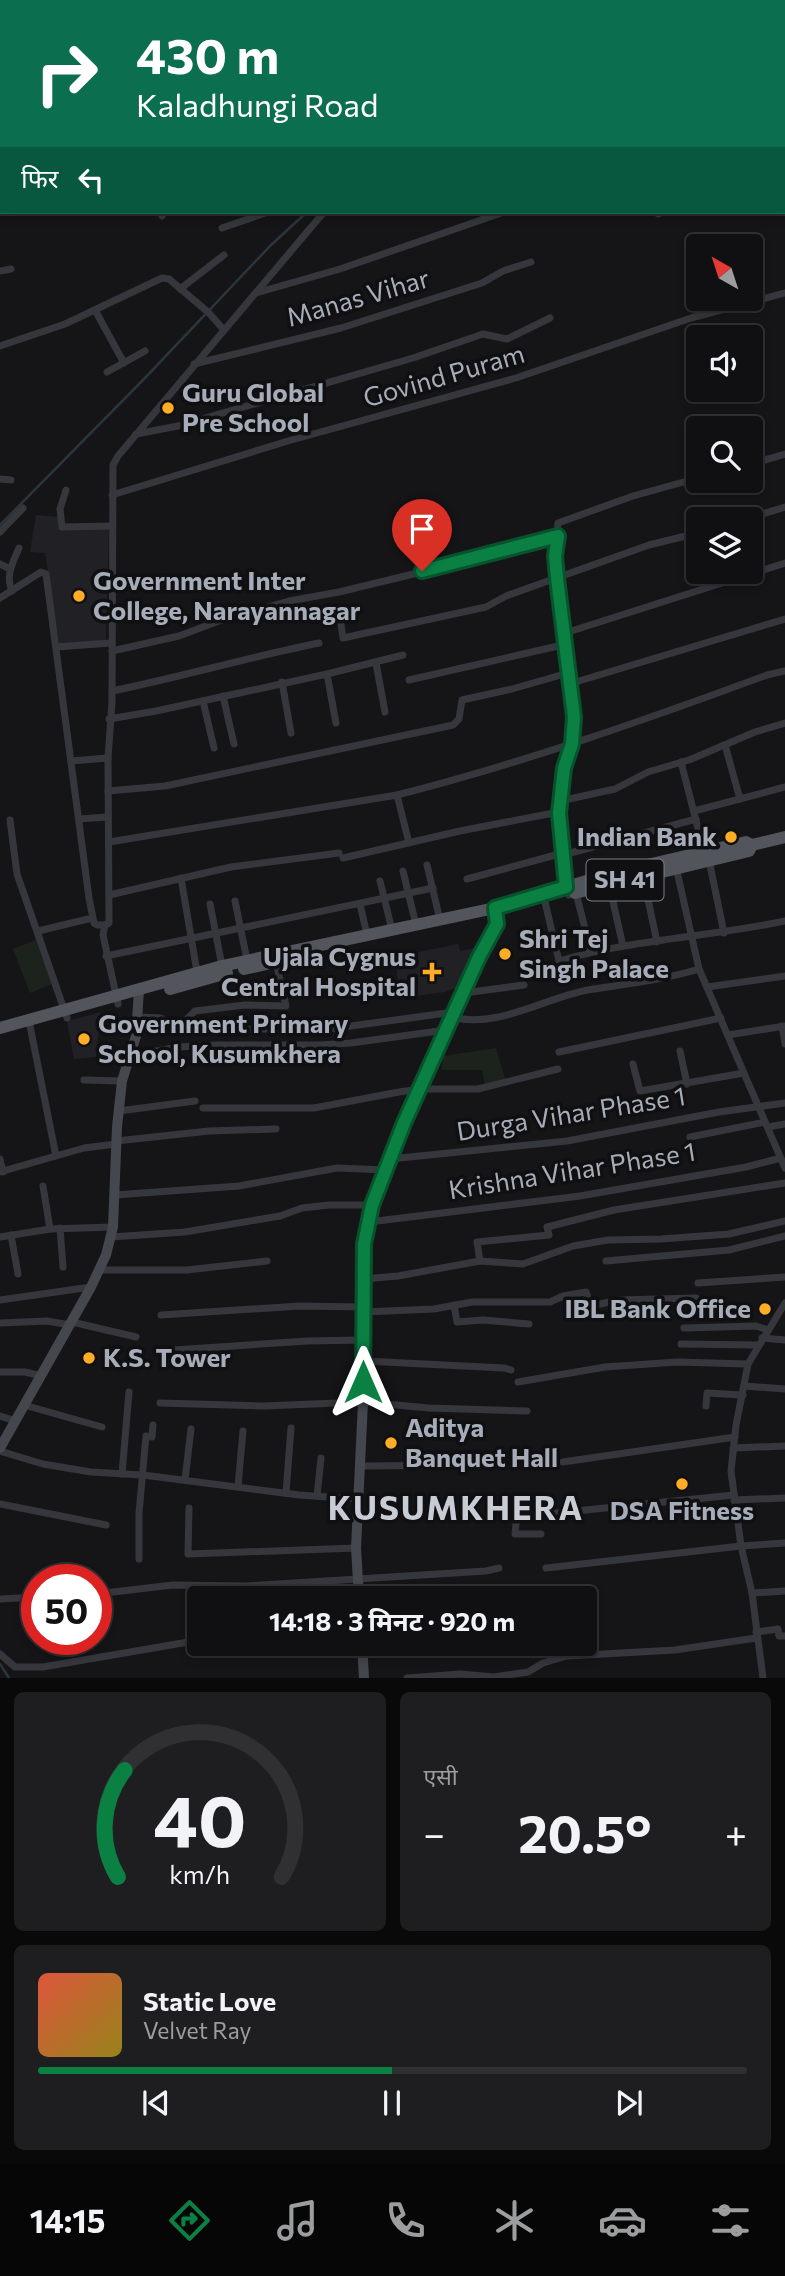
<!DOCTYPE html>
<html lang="hi">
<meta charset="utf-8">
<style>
body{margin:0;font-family:Commissioner,"Noto Sans Devanagari",sans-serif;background:#1e1e20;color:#f1f3f6;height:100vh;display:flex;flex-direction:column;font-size:26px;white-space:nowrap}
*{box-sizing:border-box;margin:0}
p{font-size:23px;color:#9c9d9f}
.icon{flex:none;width:38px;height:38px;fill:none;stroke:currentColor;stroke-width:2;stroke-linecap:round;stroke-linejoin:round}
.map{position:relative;height:1678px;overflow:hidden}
.sheet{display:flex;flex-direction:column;gap:14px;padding:14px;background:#09090a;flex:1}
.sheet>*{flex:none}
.guide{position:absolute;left:0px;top:0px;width:786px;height:214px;box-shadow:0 4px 10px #0003,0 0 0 2px #303032;background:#0b6e4f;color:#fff;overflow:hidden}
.needle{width:46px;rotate:321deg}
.tools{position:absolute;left:686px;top:234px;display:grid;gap:14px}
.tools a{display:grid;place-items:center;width:77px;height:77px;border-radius:7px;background:#101012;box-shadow:0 4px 10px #0003,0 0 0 2px #303032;font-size:35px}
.speed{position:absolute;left:21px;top:1564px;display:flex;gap:14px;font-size:35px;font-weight:700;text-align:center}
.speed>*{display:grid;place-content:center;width:91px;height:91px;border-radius:50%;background:#101012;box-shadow:0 4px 10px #0003,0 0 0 2px #303032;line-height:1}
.speed .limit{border:10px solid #d22;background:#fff;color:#111}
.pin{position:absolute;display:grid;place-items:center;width:60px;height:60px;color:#fff;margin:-72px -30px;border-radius:50% 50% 50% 0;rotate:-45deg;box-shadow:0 0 7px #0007}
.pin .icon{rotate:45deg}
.me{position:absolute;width:77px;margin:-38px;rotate:0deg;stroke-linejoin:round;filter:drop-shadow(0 0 5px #0008)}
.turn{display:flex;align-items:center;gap:24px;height:147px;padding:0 21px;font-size:32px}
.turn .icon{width:91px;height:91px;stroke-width:2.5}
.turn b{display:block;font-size:49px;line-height:60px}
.then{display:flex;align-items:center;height:66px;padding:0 21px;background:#0003;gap:14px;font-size:26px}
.big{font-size:52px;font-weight:700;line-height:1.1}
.sheet .tile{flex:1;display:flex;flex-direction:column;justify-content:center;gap:10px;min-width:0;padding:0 24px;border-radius:10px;background:#1e1e20}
.sheet .dial{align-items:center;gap:0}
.dial svg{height:182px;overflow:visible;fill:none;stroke:#303032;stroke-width:7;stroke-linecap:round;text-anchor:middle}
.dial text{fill:#f1f3f6;stroke:none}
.song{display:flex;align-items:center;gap:21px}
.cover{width:84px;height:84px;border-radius:10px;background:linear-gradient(135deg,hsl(10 70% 55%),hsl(50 70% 35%))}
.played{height:7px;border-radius:4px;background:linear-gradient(90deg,#0b8043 50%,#303032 50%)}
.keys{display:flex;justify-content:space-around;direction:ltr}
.heat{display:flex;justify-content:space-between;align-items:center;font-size:38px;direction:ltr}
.sheet .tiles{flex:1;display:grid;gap:14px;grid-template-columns:1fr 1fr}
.tile:last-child{grid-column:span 2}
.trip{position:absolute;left:187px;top:1586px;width:410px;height:70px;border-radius:7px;background:#101012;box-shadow:0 4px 10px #0003,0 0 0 2px #303032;font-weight:700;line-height:70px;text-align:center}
.dock{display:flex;height:112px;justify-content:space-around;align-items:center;background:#060607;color:#9c9d9f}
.dock .icon{width:49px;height:49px}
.dock .selected{color:#0b8043}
.dock b{font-size:32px;color:#f1f3f6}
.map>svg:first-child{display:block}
</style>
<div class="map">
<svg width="785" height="1678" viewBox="0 0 785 1678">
<rect width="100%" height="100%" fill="#151518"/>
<g fill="#212125">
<polygon points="36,515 60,517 61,529 109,529 106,640 59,645 45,553 30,552"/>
<polygon points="458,944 460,951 480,947 461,986 445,992 400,998 395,957"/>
<polygon points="101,1012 96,1057 74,1059 67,1021"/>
</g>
<g fill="#1b231c">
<polygon points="36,940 52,984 30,993 13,949"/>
<polygon points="496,1048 505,1079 485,1085 482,1070 441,1070 443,1056"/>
</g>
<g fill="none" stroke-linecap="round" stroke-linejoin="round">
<g stroke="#2a353c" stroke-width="2.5">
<polyline points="312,0 312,2"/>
<polyline points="0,525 145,378 270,246 307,212"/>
<polyline points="0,1664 9,1678"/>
</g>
<g stroke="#36373d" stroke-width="7">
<polyline points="111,0 112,2"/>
<polyline points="318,0 318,2"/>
<polyline points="365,0 365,2"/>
<polyline points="29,2 34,0"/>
<polyline points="207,2 213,0"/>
<polyline points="535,2 540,0"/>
<polyline points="668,2 673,0"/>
<polyline points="0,12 2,12"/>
<polyline points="784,28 785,27"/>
<polyline points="0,44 2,44"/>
<polyline points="0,97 2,97"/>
<polyline points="784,133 785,132"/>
<polyline points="784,185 785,185"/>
<polyline points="160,212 162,216"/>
<polyline points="658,214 663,212"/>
<polyline points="222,228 268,212"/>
<polyline points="0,271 11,269"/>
<polyline points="180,289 224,255"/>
<polyline points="256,293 340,269 504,212"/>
<polyline points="95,310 124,363"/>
<polyline points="0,346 65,324 162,278 169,279 209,313 223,329"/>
<polyline points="194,364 341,328 482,283 503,271 531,262"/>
<polyline points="107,372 145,351"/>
<polyline points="136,434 178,426 413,358 483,334 507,339 550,318"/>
<polyline points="751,464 785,454"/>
<polyline points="0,479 11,480"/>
<polyline points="66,490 60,509 62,527 112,526"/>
<polyline points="112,495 288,441 516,378 691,318 785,293"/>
<polyline points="743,520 785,507"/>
<polyline points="0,532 23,508"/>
<polyline points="0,564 10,569"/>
<path d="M12 591C5 575 13 563 19 548"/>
<polyline points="0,598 41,572 46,574 89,898 94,923 97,925 105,925"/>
<polyline points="340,618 343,638 486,607 506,596 649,545 698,533"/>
<polyline points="565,633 785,563"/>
<polyline points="56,647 111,643"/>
<polyline points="112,651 179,636 219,621 289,601 339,592 459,563 558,536"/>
<polyline points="376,663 385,712"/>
<polyline points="327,674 336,723"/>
<polyline points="409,680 567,644"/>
<polyline points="282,682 291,733"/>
<polyline points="569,684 785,619"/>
<path d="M112 691C181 677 249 657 319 643"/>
<polyline points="223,696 234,744"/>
<polyline points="203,701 214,748"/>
<polyline points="109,719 156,711 327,674 403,655"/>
<polyline points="725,745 740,799"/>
<polyline points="71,761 108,758"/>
<polyline points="681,762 704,852"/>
<polyline points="108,791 165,786 453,725 459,719 462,700 512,689 568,673"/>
<polyline points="397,795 409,843"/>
<polyline points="560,801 615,789 648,772 689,760 755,732 785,723"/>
<polyline points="694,811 785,787"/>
<polyline points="79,819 108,817"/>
<polyline points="10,820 17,874 67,1018"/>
<path d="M109 842 397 795C523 763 645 720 767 675L785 671"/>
<polyline points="563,855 696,819"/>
<polyline points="343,858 460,831 559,812"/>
<polyline points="709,860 724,933"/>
<polyline points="427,865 440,920"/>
<polyline points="676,867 699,969 785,1168"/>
<polyline points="403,871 416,925"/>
<polyline points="643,876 657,942"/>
<polyline points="181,878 197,972"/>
<polyline points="467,879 563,853"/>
<polyline points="380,881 392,930"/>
<polyline points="609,884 623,946"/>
<polyline points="576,893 591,952"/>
<polyline points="109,895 231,867 339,853"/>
<polyline points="569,895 559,812 564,768 572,744 574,717 555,556 558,523 633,496 698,478"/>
<polyline points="235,901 247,960"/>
<path d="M545 902 559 961C633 939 710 937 785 921"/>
<polyline points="210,904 222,966"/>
<polyline points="360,904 367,935"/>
<polyline points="38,931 88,919"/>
<polyline points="106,956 433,888"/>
<polyline points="707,987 785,976"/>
<polyline points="464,993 524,985"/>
<polyline points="118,1004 103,935 105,925 109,923 109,919 108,758 112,702 113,465 118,456 324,212"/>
<polyline points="139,1017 161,1018 178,1028 195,1011 245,1005 286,1006 276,962"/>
<path d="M452 1017C498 1029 544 998 588 990 626 984 663 980 699 969"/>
<polyline points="29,1021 56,1156"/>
<polyline points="782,1026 785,1044"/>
<polyline points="250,1029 329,1029 454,1012"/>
<polyline points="728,1035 785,1026"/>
<polyline points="680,1051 687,1084"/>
<polyline points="559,1052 721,1018"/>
<polyline points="130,1056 178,1047 216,1045 319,1045 351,1043 446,1030"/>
<polyline points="633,1064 640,1091 744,1073"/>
<polyline points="84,1080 122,1081"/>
<polyline points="203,1108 314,1108 399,1092 420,1089 478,1089 558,1069"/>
<polyline points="119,1111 195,1101"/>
<polyline points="768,1127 785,1124"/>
<polyline points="690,1137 765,1122"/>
<polyline points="116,1141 209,1131 276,1129"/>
<polyline points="0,1159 3,1172"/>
<polyline points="390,1159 567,1141 719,1112 785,1103"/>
<polyline points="0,1172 84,1148 116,1144"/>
<polyline points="43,1186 50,1229"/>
<polyline points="115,1195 239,1186 337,1168 386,1170"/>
<polyline points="369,1222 580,1196 746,1167 781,1158"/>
<polyline points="60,1228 63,1267"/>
<polyline points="11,1235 18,1274"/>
<polyline points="0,1237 50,1229 113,1227"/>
<polyline points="111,1237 185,1232 280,1216 302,1208 329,1205 372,1205"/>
<polyline points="480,1261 477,1242 549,1235 547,1227 614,1210 785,1183"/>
<polyline points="606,1261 729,1250 785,1236"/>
<polyline points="100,1270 187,1270 267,1261"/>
<polyline points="363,1279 398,1276 480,1261 523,1264 573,1246 608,1240 661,1239 729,1234 785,1221"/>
<polyline points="698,1283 785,1277"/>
<polyline points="0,1300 91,1287"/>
<polyline points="454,1305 457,1322 483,1320 529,1324"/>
<polyline points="363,1312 434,1309 472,1302 550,1302 563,1296 586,1292 591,1306 619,1300 696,1298"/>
<polyline points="161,1315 300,1306 363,1307"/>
<polyline points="72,1322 136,1337"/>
<polyline points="0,1323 47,1321 70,1325"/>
<polyline points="684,1328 756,1326 768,1330"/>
<polyline points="762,1338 785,1340"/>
<polyline points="681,1344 758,1345"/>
<polyline points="159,1351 307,1341 363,1340"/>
<polyline points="364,1361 504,1368 511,1370"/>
<polyline points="0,1372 25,1372 42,1376"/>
<polyline points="518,1382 605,1367 677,1362 748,1364"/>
<polyline points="744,1386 785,1389"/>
<polyline points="160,1403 263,1406 363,1402 429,1408 527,1411"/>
<polyline points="24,1405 102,1427"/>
<polyline points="706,1406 707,1393 743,1395"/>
<polyline points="0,1416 16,1421"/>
<polyline points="733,1448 785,1446"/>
<polyline points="0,1451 43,1464 91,1472 143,1475 299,1495 358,1499"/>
<polyline points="563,1462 735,1437"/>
<polyline points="360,1466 499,1465"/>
<polyline points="122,1474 129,1392"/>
<polyline points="185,1480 191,1429"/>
<polyline points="238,1486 243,1431"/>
<polyline points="286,1493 291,1428"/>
<polyline points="317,1496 321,1458"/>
<polyline points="734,1500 785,1498"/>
<polyline points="0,1504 106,1525"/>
<polyline points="189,1508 188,1554 356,1548"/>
<polyline points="541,1534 515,1534 517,1514 546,1514 734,1495"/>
<polyline points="139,1559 139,1513 146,1436 152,1437 153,1425"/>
<polyline points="546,1568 741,1546 785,1543"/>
<polyline points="752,1593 785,1591"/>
<polyline points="96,1594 173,1585 246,1586 486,1571 499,1568"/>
<polyline points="0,1599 37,1597"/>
<polyline points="756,1632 778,1629 779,1636 785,1636"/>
<polyline points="0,1654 15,1667 43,1667 200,1640"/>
<polyline points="407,1678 460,1674 494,1677 528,1672 543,1663 567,1656 675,1650 756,1638"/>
<polyline points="763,1678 752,1593 741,1546 731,1471 736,1425 748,1364 785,1303"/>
</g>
<g stroke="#44474d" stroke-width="10">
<polyline points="0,1448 91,1287 106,1255 113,1227 117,1127 122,1081 136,1036 139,990"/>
<polyline points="359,1598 356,1548 363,1402 364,1244 372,1205 404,1123 479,957 497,924 495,908"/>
<polyline points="362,1643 364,1678"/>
</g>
<g stroke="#52555c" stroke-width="12">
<polyline points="575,893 749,851 752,845"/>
<polyline points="244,969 288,959"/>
<polyline points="170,989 227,973"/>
<polyline points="0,1028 222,966 495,908 617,872 746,842 752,845 785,837"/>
</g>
</g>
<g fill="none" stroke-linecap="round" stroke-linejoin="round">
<defs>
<polyline id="route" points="363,1382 364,1244 372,1205 404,1123 479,957 497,924 495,908 566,887 559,813 564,768 572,744 574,717 557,578 555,556 558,536 422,571"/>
</defs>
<use href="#route" stroke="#07532c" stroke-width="18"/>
<use href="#route" stroke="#0b8043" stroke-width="12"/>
</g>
<g fill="#ffac26" stroke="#101013" stroke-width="2.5">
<circle cx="168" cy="408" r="7"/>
<circle cx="79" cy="596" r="7"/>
<circle cx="731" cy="837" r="7"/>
<circle cx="505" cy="954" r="7"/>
<path d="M428.5 961.5h7v7h7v7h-7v7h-7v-7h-7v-7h7z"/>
<circle cx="84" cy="1039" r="7"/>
<circle cx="765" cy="1309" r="7"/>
<circle cx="89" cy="1358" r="7"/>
<circle cx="391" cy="1443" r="7"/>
<circle cx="682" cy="1484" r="7"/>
</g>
<g text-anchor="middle" stroke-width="7" stroke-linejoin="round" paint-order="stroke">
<rect fill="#101013" stroke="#797e87" stroke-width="2" x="586.5" y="859.5" width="77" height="41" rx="5"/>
<g font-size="24" font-weight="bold" fill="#a6adb9">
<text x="625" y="888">SH 41</text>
</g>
<g font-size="26" fill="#a6adb9" stroke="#101013">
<text transform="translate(358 298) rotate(-16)" y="9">Manas Vihar</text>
<text transform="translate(444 376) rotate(-16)" y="9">Govind Puram</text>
<text transform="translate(571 1114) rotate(-9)" y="9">Durga Vihar Phase 1</text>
<text transform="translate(572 1171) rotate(-9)" y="9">Krishna Vihar Phase 1</text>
</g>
<g font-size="26" font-weight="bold" fill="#a6adb9" stroke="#101013" text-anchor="start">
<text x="182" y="402">Guru Global<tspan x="182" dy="30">Pre School</tspan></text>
<text x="93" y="590">Government Inter<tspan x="93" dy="30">College, Narayannagar</tspan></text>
<text x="717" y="846" text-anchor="end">Indian Bank</text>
<text x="519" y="948">Shri Tej<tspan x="519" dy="30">Singh Palace</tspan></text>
<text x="416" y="966" text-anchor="end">Ujala Cygnus<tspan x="416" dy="30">Central Hospital</tspan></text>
<text x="98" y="1033">Government Primary<tspan x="98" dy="30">School, Kusumkhera</tspan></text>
<text x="751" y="1318" text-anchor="end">IBL Bank Office</text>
<text x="103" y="1367">K.S. Tower</text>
<text x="405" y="1437">Aditya<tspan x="405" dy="30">Banquet Hall</tspan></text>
<text x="682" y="1520" text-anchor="middle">DSA Fitness</text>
</g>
<g font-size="33" font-weight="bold" letter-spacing="2" fill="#c8ccd4" stroke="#101013">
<text x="456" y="1520">KUSUMKHERA</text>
</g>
</g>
</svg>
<div class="tools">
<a><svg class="needle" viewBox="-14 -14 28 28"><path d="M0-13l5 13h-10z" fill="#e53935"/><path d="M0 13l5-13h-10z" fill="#9c9d9f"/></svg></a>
<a><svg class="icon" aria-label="sound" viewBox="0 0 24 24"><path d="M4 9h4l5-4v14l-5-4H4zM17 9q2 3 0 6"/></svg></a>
<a><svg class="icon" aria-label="search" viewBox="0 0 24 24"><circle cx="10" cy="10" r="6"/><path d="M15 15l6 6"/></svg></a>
<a><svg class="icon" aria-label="layers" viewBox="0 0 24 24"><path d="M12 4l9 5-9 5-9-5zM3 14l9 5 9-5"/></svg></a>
</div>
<div class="speed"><div class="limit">50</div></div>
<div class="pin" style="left:422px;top:571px;background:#d93025"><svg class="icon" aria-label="arrive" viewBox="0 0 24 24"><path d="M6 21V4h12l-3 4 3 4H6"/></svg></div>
<svg class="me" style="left:363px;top:1382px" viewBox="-20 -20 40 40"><path d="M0-17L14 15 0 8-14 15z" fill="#0b8043" stroke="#fff" stroke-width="4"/></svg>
<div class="trip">14:18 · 3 मिनट · 920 m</div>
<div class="guide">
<div class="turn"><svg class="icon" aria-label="right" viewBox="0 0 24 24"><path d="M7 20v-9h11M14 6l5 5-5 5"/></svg><div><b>430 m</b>Kaladhungi Road</div></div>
<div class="then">फिर<svg class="icon" aria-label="left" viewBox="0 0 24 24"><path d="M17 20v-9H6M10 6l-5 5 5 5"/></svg></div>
</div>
</div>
<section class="sheet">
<div class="tiles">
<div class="tile dial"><svg viewBox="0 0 100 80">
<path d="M14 69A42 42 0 1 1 86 69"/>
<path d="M14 69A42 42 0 0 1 17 22" stroke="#0b8043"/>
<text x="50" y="56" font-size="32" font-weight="700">40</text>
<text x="50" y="72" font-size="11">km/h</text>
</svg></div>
<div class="tile"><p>एसी</p>
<div class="heat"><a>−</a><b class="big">20.5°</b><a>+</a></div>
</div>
<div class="tile">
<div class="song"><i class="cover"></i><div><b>Static Love</b><p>Velvet Ray</p></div></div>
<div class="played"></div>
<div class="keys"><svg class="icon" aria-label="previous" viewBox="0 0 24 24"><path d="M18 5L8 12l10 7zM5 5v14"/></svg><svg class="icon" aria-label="pause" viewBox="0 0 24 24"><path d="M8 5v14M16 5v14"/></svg><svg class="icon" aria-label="next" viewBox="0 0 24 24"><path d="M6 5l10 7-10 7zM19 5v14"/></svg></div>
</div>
</div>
</section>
<nav class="dock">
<b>14:15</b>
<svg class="icon selected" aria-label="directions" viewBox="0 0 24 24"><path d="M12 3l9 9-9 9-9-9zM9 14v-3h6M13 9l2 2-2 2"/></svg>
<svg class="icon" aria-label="music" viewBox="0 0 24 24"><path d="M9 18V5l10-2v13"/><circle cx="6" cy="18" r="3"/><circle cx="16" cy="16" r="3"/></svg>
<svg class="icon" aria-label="phone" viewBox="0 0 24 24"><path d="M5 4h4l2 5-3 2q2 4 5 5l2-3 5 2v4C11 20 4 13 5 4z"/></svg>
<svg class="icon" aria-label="climate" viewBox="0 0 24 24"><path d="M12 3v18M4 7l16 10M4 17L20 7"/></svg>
<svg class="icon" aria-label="car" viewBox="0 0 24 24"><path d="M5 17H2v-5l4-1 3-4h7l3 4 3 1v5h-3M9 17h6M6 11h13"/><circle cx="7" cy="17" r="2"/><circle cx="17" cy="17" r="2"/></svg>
<svg class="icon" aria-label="filters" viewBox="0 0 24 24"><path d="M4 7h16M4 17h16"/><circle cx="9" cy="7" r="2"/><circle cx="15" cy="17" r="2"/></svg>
</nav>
